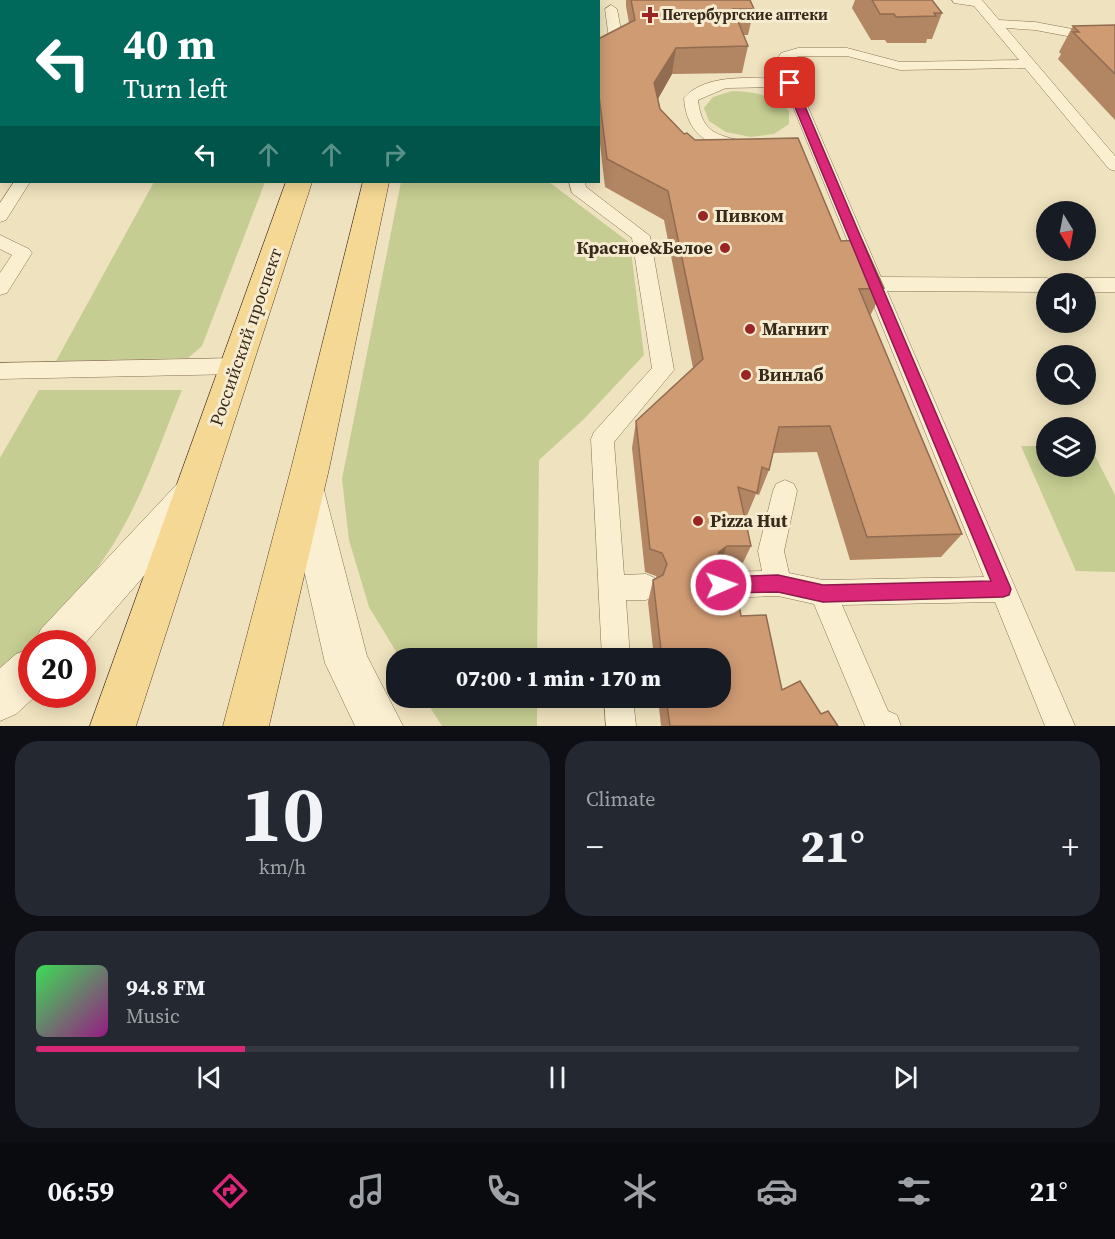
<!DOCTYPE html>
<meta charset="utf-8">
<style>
body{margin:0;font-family:"Source Serif 4",serif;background:#242831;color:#f1f3f6;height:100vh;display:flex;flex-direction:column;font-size:22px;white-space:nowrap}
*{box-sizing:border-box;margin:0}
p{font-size:20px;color:#9ea1a6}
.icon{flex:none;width:33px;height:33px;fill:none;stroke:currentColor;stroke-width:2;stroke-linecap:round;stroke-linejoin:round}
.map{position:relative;height:726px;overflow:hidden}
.details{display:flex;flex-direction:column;gap:15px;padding:15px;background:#0d0f14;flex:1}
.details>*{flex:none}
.guide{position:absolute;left:0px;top:0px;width:600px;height:183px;box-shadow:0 3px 15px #0003;background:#00695c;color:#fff;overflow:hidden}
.needle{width:39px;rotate:170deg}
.controls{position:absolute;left:1036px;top:201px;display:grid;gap:12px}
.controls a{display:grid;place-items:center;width:60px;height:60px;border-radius:50%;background:#171b24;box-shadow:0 3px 15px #0003;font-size:30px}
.speed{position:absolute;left:18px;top:630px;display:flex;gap:12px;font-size:30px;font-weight:700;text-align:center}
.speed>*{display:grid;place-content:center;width:78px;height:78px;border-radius:50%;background:#171b24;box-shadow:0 3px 15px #0003;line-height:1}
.speed .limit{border:9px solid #d22;background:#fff;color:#111}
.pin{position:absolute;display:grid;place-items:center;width:51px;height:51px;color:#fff;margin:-26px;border-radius:12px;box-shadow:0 3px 9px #0006}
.me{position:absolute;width:66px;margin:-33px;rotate:88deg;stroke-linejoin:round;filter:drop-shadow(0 0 4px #0008)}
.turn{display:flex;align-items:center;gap:21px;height:126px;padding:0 24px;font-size:27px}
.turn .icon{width:78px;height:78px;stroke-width:2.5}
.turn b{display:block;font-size:42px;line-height:51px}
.lanes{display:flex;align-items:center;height:57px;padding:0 24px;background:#0003;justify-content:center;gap:30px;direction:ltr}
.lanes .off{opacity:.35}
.big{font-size:45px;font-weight:800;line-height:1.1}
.details .card{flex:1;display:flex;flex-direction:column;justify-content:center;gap:9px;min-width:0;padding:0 21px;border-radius:24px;background:#242831}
.details .dial{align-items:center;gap:0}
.dial b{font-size:78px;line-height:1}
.song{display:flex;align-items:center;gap:18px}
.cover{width:72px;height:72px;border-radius:9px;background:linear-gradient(135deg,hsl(130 70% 55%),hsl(310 70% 35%))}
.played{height:6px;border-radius:3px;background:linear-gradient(90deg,#db2777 20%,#363941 20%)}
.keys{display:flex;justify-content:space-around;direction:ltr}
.heat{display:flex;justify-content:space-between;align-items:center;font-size:33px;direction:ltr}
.details .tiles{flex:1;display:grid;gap:15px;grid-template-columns:1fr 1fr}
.card:last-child{grid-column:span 2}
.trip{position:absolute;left:386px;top:648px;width:345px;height:60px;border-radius:24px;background:#171b24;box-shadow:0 3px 15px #0003;font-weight:800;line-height:60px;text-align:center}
.tab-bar{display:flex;height:96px;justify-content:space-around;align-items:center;background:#090b0e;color:#9ea1a6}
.tab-bar .icon{width:42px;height:42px}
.tab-bar .selected{color:#db2777}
.tab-bar b{font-size:27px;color:#f1f3f6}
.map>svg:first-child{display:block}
</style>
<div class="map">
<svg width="1115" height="726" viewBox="0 0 1115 726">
<rect width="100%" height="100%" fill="#efe2be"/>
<g fill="#c5cd92">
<path d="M732 91C755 92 771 94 789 111V124L774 134 751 137 726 132 709 121 704 108 713 97Z"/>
<polygon points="154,182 265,182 202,346 188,358 56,361"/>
<polygon points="401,182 549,182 630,243 644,355 584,419 539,460 537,658 400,658 369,607 349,540 342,479"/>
<path d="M39 390H182C164 433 149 479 127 520 96 580 47 629 0 675V458Z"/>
<polygon points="1021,446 1047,446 1047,466 1086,466 1086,448 1091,448 1115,495 1115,572 1076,571"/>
<polygon points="424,698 537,698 537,726 442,726"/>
</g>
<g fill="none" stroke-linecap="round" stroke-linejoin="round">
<defs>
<g id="service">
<polygon points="200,0 212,0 199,2"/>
<path d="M952 0H982L999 20 1035 22 1115 37V45L1035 30 1006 28 1115 156V171L1109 169 1025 68 900 70 847 56H799L791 59 789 63 881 277 1047 278 1056 284H1047V292L887 291 1075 726H1045L995 602 842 605 888 711 897 715 901 726H865L814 604 778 596 721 598 712 594 708 585 712 576 721 572 762 571 758 551 773 491 776 484 785 480 794 484 797 491 784 551 789 573 823 580 984 577 785 87 726 88 698 100C702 136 720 135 750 143L752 146 750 149C742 151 734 150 726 148 699 141 686 126 684 98 705 73 752 78 781 79L775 63 781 53 798 48H847L900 62 1019 60 974 6 954 3Z"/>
<polygon points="611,5 617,9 623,41 598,54 598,45 609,39 605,9"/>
<rect x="0" y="25" width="2" height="8"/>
<polygon points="14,182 30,182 6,220 0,222 0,203"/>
<polygon points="569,182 585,182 586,187 650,236 674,370 614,442 624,575 646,574 655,578 659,587 655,596 646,600 626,600 630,658 602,658 591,439 594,432 652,368 632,238 572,193"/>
<polygon points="0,235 29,249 32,253 7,293 0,295 0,273 12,255 0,249"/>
<polygon points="1086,278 1115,278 1115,292 1086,292 1086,284 1077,284"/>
<polygon points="237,358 244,360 248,366 244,372 237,374 0,379 0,363"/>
<polygon points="604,698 633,698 636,726 606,726"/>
</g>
<g id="tertiary">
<polygon points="305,473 318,478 324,490 367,656 403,726 355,726 325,663 286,490 292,478"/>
<polygon points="191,478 204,483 210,495 204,507 82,647 82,644 34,644 41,629 178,483"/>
<polygon points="32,648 32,694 38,694 16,714 0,721 0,668 16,654"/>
</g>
<g id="primary">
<polygon points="351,0 371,0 351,2"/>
<rect x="408" y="0" width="20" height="2"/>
<polygon points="286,182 312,182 136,726 90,726"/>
<polygon points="363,182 389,182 329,469 269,726 223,726 291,469"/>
</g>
</defs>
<use href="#service" stroke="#887256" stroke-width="1"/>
<use href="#tertiary" stroke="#887256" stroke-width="1"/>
<use href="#primary" stroke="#55402b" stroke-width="1"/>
<use href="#service" fill="#faefd1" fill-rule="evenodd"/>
<use href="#tertiary" fill="#faefd1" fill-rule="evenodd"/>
<use href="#primary" fill="#f4d894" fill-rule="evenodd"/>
</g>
<g fill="#b28563">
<polygon points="626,0 750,0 754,9 748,35 743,35 748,46 742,73 672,74 658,99 660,109 684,134 695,140 841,241 884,288 870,316 962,534 941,557 850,560 817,452 773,453 769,470 759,495 756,494 746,518 745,517 751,546 740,569 718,570 741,616 782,690 821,714 838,726 661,726 658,698 720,698 720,658 654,658 648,602 653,580 657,578 656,576 645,572 632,448 636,421 693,368 664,220 605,187 598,127 598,39 629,23 626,6"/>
<polygon points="855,0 932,0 942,13 932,39 927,39 926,43 887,43 885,40 871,40 852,8"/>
<polygon points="1115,25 1115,120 1058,59 1061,54 1059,52 1073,26"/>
</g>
<g fill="#916c50">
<polygon points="676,48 672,74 651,111 654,83"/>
<polygon points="727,546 718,569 710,575 719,552"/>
</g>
<g fill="#cf9b73" stroke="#916c50" stroke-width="1.5">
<polygon points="631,0 750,0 754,9 733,9 748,46 676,48 654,83 660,109 684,134 687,133 695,140 798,138 841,241 862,240 884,288 859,289 962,534 867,537 830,426 779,427 769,470 762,467 757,493 738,487 751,546 727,546 719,552 715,563 720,574 734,578 741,616 766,615 782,690 800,681 821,714 828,711 838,726 670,726 666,698 720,698 720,658 662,658 653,580 663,575 667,564 662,553 650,549 636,421 703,359 668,191 607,159 598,88 598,39 635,20"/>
<polygon points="872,0 932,0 942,13 934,13 936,16 896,17 894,14 880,14"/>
<polygon points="1115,25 1115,74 1073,32 1079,32 1073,26"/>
</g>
<polygon fill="#db2777" stroke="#8e194d" stroke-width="1.5" points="790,80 795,83 1011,589 1009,595 1003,597 823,602 778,592 721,593 715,591 712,585 715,579 721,577 778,575 823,585 991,581 785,83"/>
<g fill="#992625" stroke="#f6ebce" stroke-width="2">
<path d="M647 6h6v6h6v6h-6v6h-6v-6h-6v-6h6z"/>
<circle cx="703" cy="216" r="6"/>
<circle cx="725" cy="248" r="6"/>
<circle cx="750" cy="329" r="6"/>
<circle cx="746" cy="375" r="6"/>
<circle cx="698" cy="521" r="6"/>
</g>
<g text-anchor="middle" stroke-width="6" stroke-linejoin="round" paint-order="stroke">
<g font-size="15" font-weight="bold" fill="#37291c" stroke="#f6ebce" text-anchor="start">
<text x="662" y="20">Петербургские аптеки</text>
</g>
<g font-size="18" font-weight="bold" fill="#37291c" stroke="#f6ebce" text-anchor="start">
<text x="715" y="222">Пивком</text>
<text x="713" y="254" text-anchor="end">Красное&amp;Белое</text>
<text x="762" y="335">Магнит</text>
<text x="758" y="381">Винлаб</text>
<text x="710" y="527">Pizza Hut</text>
</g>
<g font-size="18" fill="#37291c" stroke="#f6ebce">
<text transform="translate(246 337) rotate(-71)" y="6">Российский проспект</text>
</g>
</g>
</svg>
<div class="controls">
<a><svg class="needle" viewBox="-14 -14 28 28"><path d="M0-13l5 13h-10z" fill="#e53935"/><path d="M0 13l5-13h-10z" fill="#9ea1a6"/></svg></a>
<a><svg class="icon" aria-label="sound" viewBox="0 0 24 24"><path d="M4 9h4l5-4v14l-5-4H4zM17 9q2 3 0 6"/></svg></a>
<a><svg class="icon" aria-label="search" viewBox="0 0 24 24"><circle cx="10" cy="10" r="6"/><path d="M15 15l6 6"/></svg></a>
<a><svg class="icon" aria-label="layers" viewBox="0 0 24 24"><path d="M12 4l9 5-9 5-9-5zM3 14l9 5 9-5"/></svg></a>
</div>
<div class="speed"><div class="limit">20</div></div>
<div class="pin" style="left:790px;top:83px;background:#d93025"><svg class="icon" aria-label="arrive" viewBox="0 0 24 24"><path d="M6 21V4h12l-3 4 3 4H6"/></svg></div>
<svg class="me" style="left:721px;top:585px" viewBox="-20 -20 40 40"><circle r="17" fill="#db2777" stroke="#fff" stroke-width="3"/><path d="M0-11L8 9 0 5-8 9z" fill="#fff"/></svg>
<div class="trip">07:00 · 1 min · 170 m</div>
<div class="guide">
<div class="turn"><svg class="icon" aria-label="left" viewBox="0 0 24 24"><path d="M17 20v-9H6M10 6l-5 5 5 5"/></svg><div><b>40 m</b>Turn left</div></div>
<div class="lanes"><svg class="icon" aria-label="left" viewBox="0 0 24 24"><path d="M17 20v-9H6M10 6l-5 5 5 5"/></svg><svg class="icon off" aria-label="ahead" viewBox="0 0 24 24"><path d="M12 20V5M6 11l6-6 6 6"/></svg><svg class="icon off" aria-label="ahead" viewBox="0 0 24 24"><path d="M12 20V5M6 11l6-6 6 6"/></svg><svg class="icon off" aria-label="right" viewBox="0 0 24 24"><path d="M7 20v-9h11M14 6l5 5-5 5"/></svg></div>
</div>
</div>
<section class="details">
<div class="tiles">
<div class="card dial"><b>10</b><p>km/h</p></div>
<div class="card"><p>Climate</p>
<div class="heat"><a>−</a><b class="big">21°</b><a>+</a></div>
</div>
<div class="card">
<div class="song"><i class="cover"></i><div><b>94.8 FM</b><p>Music</p></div></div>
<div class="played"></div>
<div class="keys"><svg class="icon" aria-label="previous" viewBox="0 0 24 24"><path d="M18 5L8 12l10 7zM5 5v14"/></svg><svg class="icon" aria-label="pause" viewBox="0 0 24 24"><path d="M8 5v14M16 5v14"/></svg><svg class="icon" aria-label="next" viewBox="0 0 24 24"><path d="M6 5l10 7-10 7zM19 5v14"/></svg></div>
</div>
</div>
</section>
<nav class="tab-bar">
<b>06:59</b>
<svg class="icon selected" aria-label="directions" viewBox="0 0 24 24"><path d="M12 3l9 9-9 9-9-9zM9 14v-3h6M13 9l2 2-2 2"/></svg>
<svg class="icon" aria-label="music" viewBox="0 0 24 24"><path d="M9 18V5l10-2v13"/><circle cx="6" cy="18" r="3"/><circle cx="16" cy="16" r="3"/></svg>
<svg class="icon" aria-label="phone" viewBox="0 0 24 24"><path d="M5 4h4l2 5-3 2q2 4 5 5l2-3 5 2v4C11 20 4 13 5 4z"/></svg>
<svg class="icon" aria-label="climate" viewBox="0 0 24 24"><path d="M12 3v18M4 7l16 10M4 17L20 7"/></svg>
<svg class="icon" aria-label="car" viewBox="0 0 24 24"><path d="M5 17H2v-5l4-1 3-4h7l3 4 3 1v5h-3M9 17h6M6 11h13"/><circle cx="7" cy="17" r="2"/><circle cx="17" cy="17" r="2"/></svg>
<svg class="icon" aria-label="filters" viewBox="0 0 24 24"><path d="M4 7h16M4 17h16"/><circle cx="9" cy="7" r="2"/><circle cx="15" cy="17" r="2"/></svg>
<b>21°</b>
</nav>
